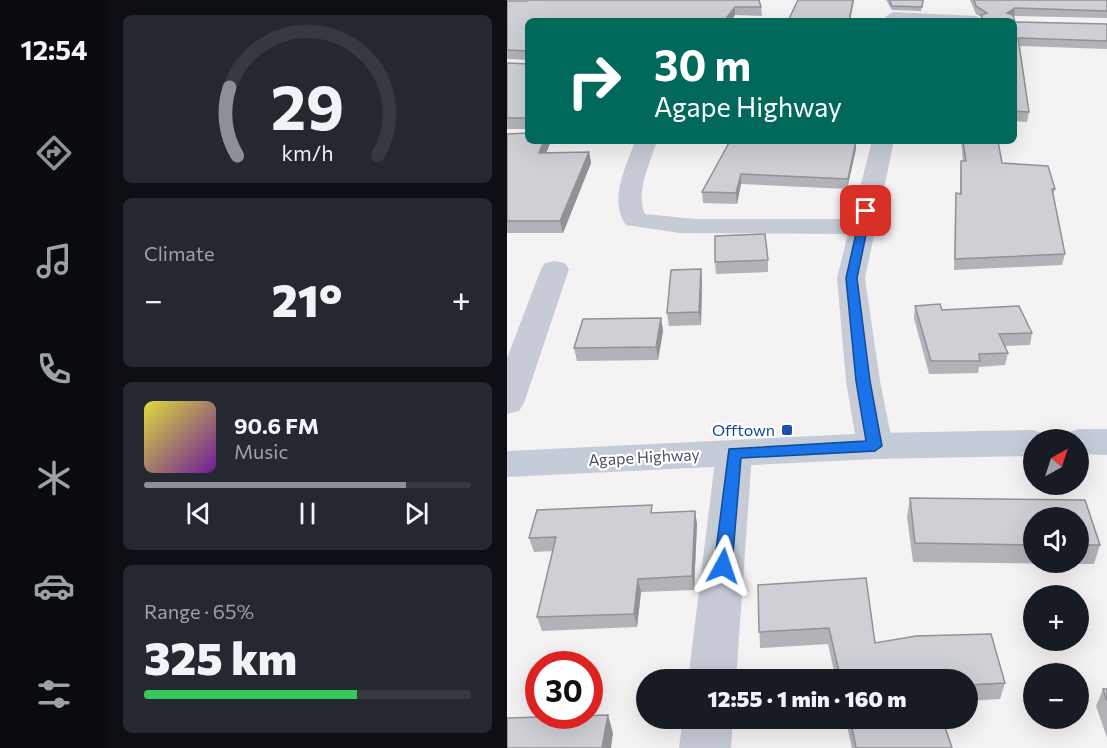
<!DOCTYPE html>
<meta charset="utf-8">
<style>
body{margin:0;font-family:Commissioner,sans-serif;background:#242831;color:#f1f3f6;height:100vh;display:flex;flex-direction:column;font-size:22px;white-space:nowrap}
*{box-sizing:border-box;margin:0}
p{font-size:20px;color:#9ea1a6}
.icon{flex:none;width:33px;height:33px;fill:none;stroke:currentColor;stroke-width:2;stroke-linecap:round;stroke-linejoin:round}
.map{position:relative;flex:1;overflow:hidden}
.details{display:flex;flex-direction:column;gap:15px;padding:15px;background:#0d0f14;width:399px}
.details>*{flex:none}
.guide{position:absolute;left:18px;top:18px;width:492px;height:126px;border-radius:9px;box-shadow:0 6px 24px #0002;background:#00695c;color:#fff;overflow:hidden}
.needle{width:39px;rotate:39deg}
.tools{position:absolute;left:516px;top:429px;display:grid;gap:12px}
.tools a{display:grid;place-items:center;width:66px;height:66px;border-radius:50%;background:#171b24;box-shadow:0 6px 24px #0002;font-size:30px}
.speed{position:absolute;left:18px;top:651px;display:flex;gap:12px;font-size:30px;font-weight:700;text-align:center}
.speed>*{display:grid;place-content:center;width:78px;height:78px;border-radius:50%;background:#171b24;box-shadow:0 6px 24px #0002;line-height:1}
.speed .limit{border:9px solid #d22;background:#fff;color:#111}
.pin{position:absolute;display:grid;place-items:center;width:51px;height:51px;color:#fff;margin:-26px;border-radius:12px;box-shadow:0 3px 9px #0006}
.me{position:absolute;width:66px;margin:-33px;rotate:5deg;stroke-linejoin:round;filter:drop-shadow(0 0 4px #0008)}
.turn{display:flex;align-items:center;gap:21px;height:126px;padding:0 30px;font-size:27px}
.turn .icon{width:78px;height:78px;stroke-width:2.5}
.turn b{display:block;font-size:42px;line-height:51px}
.big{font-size:45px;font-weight:800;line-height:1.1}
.details .card{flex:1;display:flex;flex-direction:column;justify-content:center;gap:9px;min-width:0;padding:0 21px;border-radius:9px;background:#242831}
.details .dial{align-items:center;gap:0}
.dial svg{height:156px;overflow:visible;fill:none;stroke:#363941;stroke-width:7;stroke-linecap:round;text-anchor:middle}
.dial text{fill:#f1f3f6;stroke:none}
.song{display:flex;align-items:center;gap:18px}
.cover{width:72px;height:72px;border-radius:9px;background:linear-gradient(135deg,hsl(60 70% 55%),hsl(280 70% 35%))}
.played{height:6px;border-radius:3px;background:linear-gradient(90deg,#8c9099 80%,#363941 80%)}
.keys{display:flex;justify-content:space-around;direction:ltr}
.heat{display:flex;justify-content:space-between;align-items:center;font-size:33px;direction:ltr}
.charge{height:9px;border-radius:4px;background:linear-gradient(90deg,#34c759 65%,#363941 0)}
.trip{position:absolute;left:129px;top:669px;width:342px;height:60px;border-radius:30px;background:#171b24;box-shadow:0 6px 24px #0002;font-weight:800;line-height:60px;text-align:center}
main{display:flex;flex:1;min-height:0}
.tab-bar{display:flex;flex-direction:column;width:108px;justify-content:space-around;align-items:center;background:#090b0e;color:#9ea1a6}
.tab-bar .icon{width:42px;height:42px}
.tab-bar .selected{color:#8c9099}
.tab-bar b{font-size:27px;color:#f1f3f6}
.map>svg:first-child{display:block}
</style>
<main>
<nav class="tab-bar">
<b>12:54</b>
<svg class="icon selected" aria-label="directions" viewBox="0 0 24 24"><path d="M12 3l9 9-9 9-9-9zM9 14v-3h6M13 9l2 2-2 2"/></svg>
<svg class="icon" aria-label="music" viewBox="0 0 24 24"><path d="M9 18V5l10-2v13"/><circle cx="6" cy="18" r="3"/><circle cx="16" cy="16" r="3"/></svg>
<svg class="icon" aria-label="phone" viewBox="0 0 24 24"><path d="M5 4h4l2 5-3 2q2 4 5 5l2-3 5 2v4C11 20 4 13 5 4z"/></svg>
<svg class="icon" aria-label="climate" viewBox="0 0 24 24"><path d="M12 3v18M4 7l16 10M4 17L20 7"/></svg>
<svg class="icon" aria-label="car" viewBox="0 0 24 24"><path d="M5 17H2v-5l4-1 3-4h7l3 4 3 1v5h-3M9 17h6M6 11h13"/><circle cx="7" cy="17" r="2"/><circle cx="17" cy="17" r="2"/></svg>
<svg class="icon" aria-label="filters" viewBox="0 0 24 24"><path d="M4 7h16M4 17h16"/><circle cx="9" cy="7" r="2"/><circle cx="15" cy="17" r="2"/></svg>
</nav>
<section class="details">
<div class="card dial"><svg viewBox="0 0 100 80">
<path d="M14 69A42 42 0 1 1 86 69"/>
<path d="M14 69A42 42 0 0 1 10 34" stroke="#8c9099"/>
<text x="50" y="56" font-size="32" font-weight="700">29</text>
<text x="50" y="72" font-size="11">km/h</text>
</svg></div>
<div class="card"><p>Climate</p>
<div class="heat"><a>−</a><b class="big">21°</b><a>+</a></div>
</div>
<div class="card">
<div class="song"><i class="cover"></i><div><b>90.6 FM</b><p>Music</p></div></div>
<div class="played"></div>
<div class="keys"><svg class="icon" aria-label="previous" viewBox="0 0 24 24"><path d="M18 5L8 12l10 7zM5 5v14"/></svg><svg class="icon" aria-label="pause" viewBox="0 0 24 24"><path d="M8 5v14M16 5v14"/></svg><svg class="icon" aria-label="next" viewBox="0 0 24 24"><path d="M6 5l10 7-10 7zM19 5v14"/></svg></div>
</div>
<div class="card"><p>Range · 65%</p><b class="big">325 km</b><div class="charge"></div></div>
</section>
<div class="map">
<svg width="600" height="748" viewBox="0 0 600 748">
<rect width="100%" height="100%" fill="#f4f2f2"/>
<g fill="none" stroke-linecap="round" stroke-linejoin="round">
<g fill="#c6cbd6" fill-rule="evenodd">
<polygon points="386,12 469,16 477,21 381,20 378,17"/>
<path d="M128 141H150C143 163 128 193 138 214L188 219H345L365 141H387L358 278 373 381 386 446 381 455 368 459 355 455 350 446 339 381 330 278 341 234 173 233 119 225C101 199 119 168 128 141Z"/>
<polygon points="48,261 58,263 62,269 17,403 12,411 0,414 0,358 34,269 38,263"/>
<polygon points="227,440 240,444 245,453 229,680 181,680 209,453 214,444"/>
<polygon points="176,718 226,718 224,748 172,748"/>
</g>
<g fill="#c5ccd9" fill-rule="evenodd">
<polygon points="572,429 600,429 600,455 572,454 572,440 555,440 559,433"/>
<polygon points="526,430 539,434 542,440 526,440 526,456 368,459 0,477 0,451 368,433"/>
</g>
</g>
<g fill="#b2b3b8" fill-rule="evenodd">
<polygon points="379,0 417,0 414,11 385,10"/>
<polygon points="463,0 600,0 600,18 506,16 508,22 600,24 600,49 513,46 522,112 520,122 507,121 507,21 473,21 474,17 469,14"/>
<polygon points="0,2 254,7 255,16 228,15 224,21 21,21 21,129 0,129 0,63 21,64 21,60 0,59"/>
<polygon points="0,134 21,141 44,141 39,153 82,152 84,163 56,233 0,233"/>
<polygon points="223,141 349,141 349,149 340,189 234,184 230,204 196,203 195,192"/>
<polygon points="454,141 491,141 495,163 548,189 546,196 558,254 555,265 447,270 448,204 449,193 453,193 453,171 454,161 456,161"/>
<polygon points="261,260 261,272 209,274 208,262"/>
<polygon points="194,269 195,281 194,325 162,326 160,313"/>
<polygon points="408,306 435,310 525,333 523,345 498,346 501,353 498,365 472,367 471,373 422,374 407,318"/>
<polygon points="154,318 156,331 151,360 70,361 67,348"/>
<path d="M403 498 578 500 593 545 587 564 406 562 400 517ZM526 518H572V562H526Z"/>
<polygon points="188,511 190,524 187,590 134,592 130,627 35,631 30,617 46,551 27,552 22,538 146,513"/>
<polygon points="251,585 368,643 498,683 493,699 460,701 460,680 329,680 321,644 253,648"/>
<polygon points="596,689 600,689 600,738 589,706"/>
<polygon points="338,718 435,718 445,748 345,748"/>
</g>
<g fill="#919296">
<polygon points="346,0 347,0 343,21 342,21"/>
<polygon points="228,7 228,15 224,21 217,21"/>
<polygon points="508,8 507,16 499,21 500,13"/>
<polygon points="37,141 44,141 35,164 32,153"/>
<polygon points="349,141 349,149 340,189 341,179"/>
<polygon points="82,152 84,163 56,233 53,221"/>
<polygon points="234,174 234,184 230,204 229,193"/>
<polygon points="194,269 195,281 194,325 192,312"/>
<polygon points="154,318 156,331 151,360 149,347"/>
<polygon points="188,511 190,524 187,590 185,576"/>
<polygon points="131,579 134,592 130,627 127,614"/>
<polygon points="101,715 106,733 104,748 95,748"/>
</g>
<g fill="#cfd0d6" stroke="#919296" stroke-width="1.5">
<polygon points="21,0 252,0 254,7 228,7 217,21 21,21 21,128 19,118 0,118 0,63 21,64 21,51 0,50 0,2 1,1 20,1"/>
<polygon points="291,0 346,0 342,21 282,21 282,19"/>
<polygon points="382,0 416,0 415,7 385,6"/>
<polygon points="467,0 600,0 600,11 508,8 500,13 506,15 508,22 600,24 600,41 511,38 522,112 507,111 507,21 477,21 474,15 480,13 469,6"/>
<polygon points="21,133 21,141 37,141 32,153 82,152 53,221 0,221 0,134"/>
<polygon points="223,141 349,141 341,179 234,174 229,193 195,192"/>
<polygon points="456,141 491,141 495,163 541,166 548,189 545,189 558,254 448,259 449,193 454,194 454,161 459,161"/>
<polygon points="258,234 261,260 208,262 208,236"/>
<polygon points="194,269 192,312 160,313 164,270"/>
<polygon points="433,304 435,310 512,306 525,333 492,334 501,353 472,354 473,361 424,361 408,306"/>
<polygon points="154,318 149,347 67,348 76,319"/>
<polygon points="403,498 578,500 593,545 572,545 572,518 526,518 526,545 408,543"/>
<polygon points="145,505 144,513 188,511 185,576 131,579 127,614 30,617 49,537 22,538 30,510"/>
<polygon points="359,578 368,643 409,636 484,634 498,683 460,685 460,680 334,680 322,628 252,632 251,585"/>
<polygon points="596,689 600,689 600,701"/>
<polygon points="101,715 95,748 0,748 0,718"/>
<polygon points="343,718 435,718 445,748 349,748"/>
</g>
<polygon fill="#1a73e8" stroke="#114b97" stroke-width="1.5" points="359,208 364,211 350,278 363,381 375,446 368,451 234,458 225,566 222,571 216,573 210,571 207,566 222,449 359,441 349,381 339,278 354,211"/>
<rect fill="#1a4fb4" stroke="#fff" stroke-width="2" x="274" y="424" width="12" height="12" rx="3"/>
<g text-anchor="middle" stroke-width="4.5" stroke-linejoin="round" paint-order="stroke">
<g font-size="16" fill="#164399" stroke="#fff" text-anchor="end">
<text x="268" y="436">Offtown</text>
</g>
<g font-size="16" fill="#4a515f" stroke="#fff">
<text transform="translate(137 457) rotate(-3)" y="6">Agape Highway</text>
</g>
</g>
</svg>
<div class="tools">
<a><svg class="needle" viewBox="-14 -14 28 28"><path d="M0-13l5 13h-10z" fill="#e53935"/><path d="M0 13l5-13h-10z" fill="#9ea1a6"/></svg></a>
<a><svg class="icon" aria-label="sound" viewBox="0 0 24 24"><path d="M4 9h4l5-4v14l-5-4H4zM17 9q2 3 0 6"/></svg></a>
<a>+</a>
<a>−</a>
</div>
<div class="speed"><div class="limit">30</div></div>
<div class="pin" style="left:359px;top:211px;background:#d93025"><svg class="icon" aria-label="arrive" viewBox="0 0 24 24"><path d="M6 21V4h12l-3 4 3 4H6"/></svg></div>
<svg class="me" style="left:216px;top:566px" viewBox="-20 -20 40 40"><path d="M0-17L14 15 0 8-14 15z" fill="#1a73e8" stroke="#fff" stroke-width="4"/></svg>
<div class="trip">12:55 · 1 min · 160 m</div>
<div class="guide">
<div class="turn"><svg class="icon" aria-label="right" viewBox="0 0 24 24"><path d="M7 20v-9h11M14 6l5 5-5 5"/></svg><div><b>30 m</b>Agape Highway</div></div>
</div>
</div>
</main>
